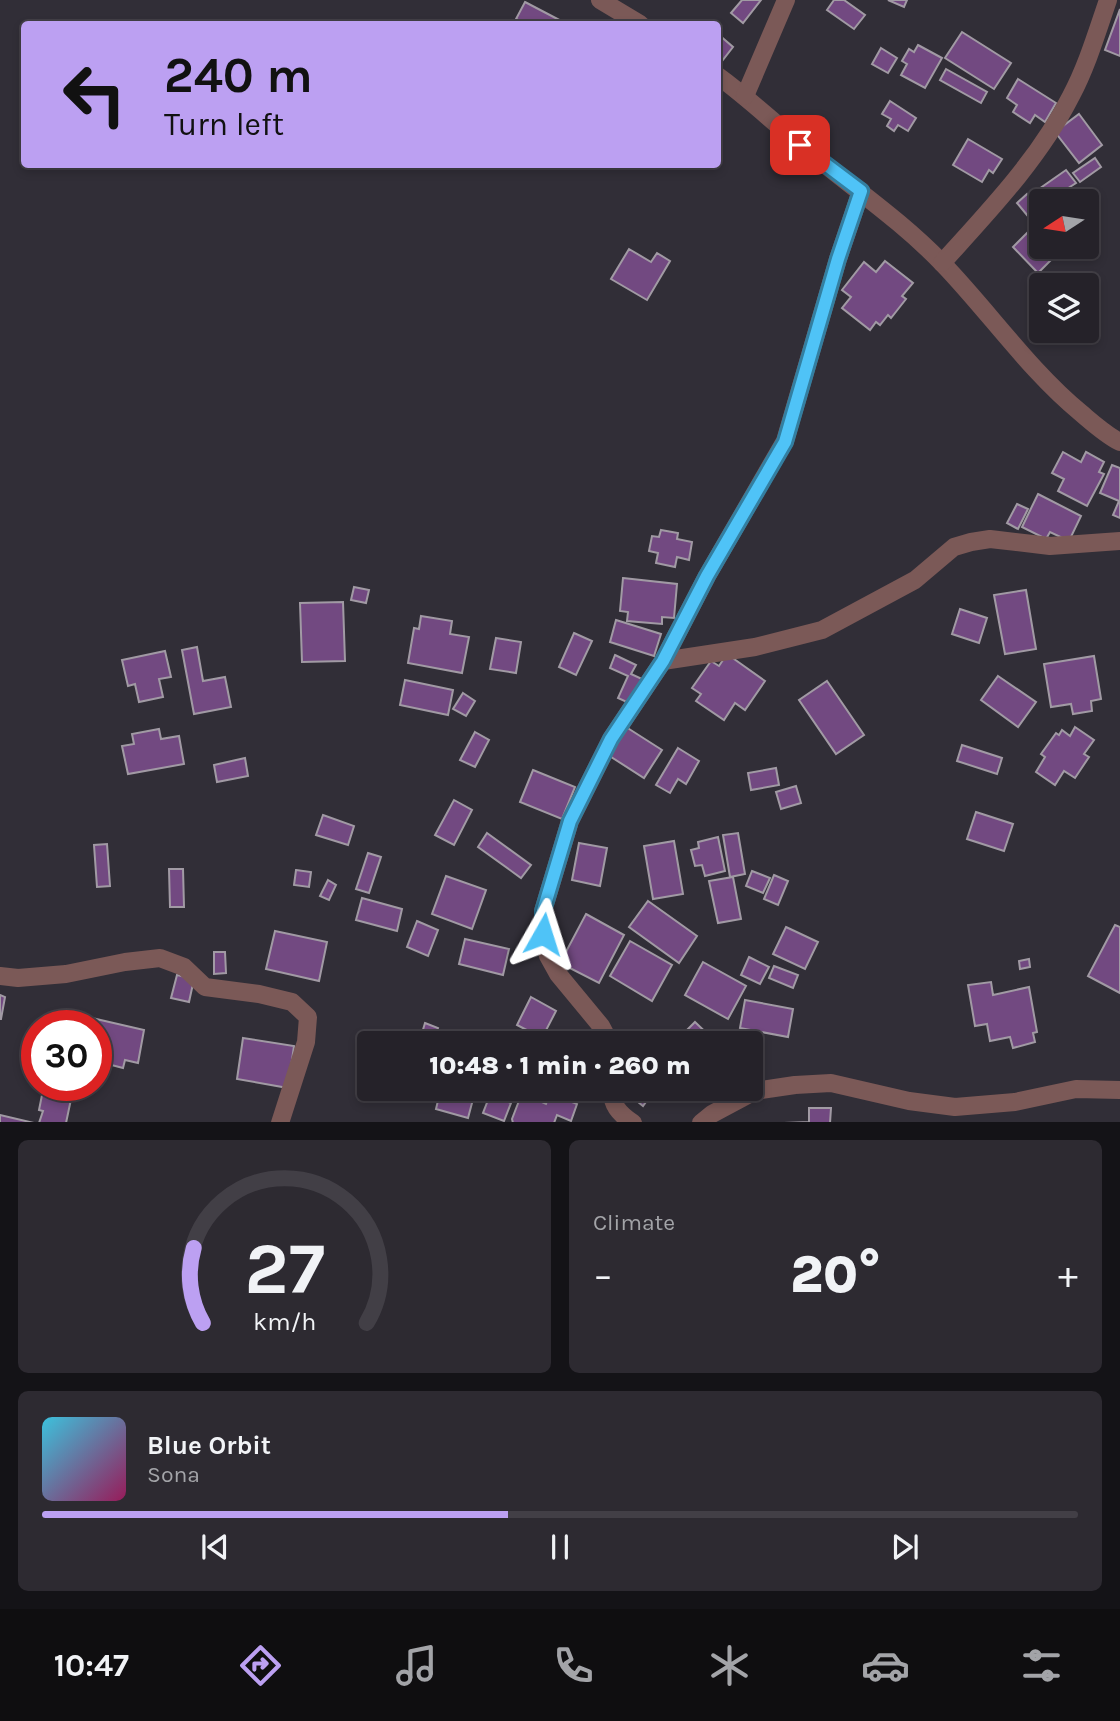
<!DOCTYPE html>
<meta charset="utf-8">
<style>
body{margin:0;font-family:Karla,sans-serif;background:#2d2a31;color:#f1f3f6;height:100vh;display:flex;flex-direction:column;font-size:26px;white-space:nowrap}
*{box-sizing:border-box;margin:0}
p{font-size:23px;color:#a3a4a8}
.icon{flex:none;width:38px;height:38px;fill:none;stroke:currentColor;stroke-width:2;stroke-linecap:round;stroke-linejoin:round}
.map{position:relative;height:1122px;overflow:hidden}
.panel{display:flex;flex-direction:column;gap:18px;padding:18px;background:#141317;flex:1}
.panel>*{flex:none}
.hud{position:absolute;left:21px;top:21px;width:700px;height:147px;border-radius:7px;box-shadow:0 4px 10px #0003,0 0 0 2px #423f46;background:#bca0f2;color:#111;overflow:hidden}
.needle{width:46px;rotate:258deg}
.buttons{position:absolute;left:1029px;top:189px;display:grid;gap:14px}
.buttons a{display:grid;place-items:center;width:70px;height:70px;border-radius:7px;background:#252229;box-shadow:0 4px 10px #0003,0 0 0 2px #423f46;font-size:35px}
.speed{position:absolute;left:21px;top:1010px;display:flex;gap:14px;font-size:35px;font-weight:700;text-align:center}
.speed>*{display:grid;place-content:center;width:91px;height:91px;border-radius:50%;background:#252229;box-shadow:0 4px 10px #0003,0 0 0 2px #423f46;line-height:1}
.speed .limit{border:10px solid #d22;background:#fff;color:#111}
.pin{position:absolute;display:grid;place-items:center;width:60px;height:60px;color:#fff;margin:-30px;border-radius:14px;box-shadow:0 4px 10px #0006}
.me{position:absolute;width:77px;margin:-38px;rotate:6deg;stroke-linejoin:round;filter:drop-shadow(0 0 5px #0008)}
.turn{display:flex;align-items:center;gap:24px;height:147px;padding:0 28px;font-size:32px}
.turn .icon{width:91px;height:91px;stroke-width:2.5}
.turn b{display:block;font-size:49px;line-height:60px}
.big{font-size:52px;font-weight:800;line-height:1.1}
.panel .widget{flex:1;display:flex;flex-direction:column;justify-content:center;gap:10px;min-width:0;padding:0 24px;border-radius:10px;background:#2d2a31}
.panel .dial{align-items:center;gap:0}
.dial svg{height:182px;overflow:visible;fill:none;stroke:#423f46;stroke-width:7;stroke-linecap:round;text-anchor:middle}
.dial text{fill:#f1f3f6;stroke:none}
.song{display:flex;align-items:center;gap:21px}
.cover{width:84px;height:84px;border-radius:10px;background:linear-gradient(135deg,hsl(190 70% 55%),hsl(330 70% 35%))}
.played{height:7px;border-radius:4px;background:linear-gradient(90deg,#bca0f2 45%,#423f46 45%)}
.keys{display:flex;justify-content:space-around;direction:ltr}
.heat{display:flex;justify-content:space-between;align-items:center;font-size:38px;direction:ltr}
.panel .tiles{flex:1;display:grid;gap:18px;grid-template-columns:1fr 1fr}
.widget:last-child{grid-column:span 2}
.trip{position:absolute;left:357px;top:1031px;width:406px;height:70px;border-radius:7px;background:#252229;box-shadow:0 4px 10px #0003,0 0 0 2px #423f46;font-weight:800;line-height:70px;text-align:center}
.tabs{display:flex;height:112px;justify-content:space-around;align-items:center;background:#0f0e10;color:#a3a4a8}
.tabs .icon{width:49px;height:49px}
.tabs .selected{color:#bca0f2}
.tabs b{font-size:32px;color:#f1f3f6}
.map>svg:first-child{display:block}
</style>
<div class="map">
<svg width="1120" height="1123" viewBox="0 0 1120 1123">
<rect width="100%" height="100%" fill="#312e37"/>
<g fill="#724981" stroke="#a19aa4" stroke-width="2">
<polygon points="742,0 761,0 743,23 731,13"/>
<polygon points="834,0 844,0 865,15 854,29 827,10"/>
<polygon points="888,0 907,0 904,7"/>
<polygon points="525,2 567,24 527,24 516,19"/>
<polygon points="1120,9 1120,56 1105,50"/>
<polygon points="962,32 1011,63 994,89 945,58"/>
<polygon points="718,34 733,47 722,61 718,58"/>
<polygon points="918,45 942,58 925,88 901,75 907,64 902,61 909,49 914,52"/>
<polygon points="881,48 897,58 888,73 872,64"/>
<polygon points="946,69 987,92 981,103 940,80"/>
<polygon points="1018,79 1056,103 1045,122 1035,115 1030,123 1013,112 1017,105 1007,98"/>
<polygon points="890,101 916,118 908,131 898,125 894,131 887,126 891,119 882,114"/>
<polygon points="1079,114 1102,145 1079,163 1055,132"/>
<polygon points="968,139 1002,159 993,173 989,170 982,182 953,165"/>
<polygon points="1095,158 1101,167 1080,182 1073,173"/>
<polygon points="1066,170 1076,183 1048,201 1039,189"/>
<polygon points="1027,194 1037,207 1027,215 1017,203"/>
<polygon points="1028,232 1035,240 1041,236 1041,247 1052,247 1046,253 1052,259 1038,273 1013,247"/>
<polygon points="629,249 651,262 657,253 670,261 647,300 611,279"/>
<polygon points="885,261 913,283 902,296 906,299 891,318 888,315 880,325 876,322 870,330 842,308 851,297 842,290 864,262 876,272"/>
<polygon points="1063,452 1081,462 1086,452 1104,462 1099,472 1104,474 1087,506 1058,491 1064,479 1052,473"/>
<polygon points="1112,465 1120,468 1120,518 1113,515 1119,501 1100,493"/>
<polygon points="1038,494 1081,516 1069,541 1050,532 1046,539 1022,527"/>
<polygon points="1017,504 1028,509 1018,529 1007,523"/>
<polygon points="661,530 678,533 677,539 692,542 689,560 677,557 675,567 656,563 658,553 649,551 652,536 659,537"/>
<polygon points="623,578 677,584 674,618 662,617 662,624 627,621 628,612 620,611"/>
<polygon points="354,587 369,590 366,603 351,600"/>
<polygon points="1026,590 1036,649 1005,654 994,595"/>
<polygon points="343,602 345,661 302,662 300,603"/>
<polygon points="960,609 987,618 979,643 952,634"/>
<polygon points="421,616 452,621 450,634 469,637 462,673 408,663 414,628 419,629"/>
<polygon points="616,620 661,634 654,656 610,642"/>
<polygon points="574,633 592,641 576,675 559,667"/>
<polygon points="496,638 521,642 516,673 490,669"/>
<polygon points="197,647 203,681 225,677 231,707 194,714 182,650"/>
<polygon points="165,651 171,677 159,679 163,697 139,702 135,684 128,686 122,660"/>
<polygon points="727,654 765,681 745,710 735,703 724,720 696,701 701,694 692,688 711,661 719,666"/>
<polygon points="615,655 636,665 631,674 642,679 631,704 618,698 628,676 610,668"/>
<polygon points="1094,656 1101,699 1091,701 1092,711 1073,714 1071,704 1051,707 1044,664"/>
<polygon points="998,676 1036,702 1018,727 981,700"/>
<polygon points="405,680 453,690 448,715 400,705"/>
<polygon points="827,681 864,735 836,754 799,700"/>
<polygon points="463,693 475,701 466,716 453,709"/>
<polygon points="626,727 662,750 644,778 608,755"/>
<polygon points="1075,727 1094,740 1084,754 1089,757 1075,778 1064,771 1055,785 1036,772 1045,757 1041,754 1056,733 1059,735 1062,730 1070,736"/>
<polygon points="159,729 161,739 179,736 184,764 128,774 122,746 134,744 132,734"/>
<polygon points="475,732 489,740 475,767 460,760"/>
<polygon points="962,745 1002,758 997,774 957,761"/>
<polygon points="678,748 699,761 686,784 678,779 670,793 656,785"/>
<polygon points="245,758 248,776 217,782 214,765"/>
<polygon points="776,768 779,785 751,790 748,773"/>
<polygon points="533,770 575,787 562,819 520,802"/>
<polygon points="796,786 801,803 781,809 776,792"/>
<polygon points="454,800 472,810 454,845 435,835"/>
<polygon points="976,812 1013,824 1004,851 967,839"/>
<polygon points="323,815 354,826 348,845 316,835"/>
<polygon points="487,833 531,865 521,878 478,847"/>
<polygon points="738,833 745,874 730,877 723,835"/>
<polygon points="718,837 725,871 705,876 702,865 695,866 691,850 699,848 698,842"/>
<polygon points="674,841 683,894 653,899 644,846"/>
<polygon points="579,843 607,848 600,886 572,880"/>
<polygon points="107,844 110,886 97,887 94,845"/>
<polygon points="368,853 381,857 369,893 356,889"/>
<polygon points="169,869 183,869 184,907 170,907"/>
<polygon points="296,870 311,872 309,887 294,885"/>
<polygon points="752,871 770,878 763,893 746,886"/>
<polygon points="774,875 788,881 778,905 764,899"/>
<polygon points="446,876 486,890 472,929 432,914"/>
<polygon points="733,877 741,919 718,923 709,881"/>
<polygon points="328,880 336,885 329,900 320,896"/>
<polygon points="362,898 402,909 397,931 356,920"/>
<polygon points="648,901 697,936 679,963 629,927"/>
<polygon points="586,914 624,935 599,983 560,963"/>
<polygon points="417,921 438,930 428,956 407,947"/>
<polygon points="1115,925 1120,927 1120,993 1088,976"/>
<polygon points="786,927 818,942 805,969 773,954"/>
<polygon points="275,931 327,942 319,981 266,969"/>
<polygon points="465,939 509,949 503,975 459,964"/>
<polygon points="630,941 672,965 652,1001 610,976"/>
<polygon points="214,952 225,952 226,973 214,974"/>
<polygon points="749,957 769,967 760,984 741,975"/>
<polygon points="1029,959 1030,967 1020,969 1019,961"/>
<polygon points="703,962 746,986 728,1019 685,995"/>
<polygon points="774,966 798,975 793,988 769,978"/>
<polygon points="177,975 194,979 189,1002 171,998"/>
<polygon points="991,982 993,995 1029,987 1037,1032 1033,1033 1035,1042 1013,1048 1010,1037 990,1041 987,1024 975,1026 968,985"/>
<polygon points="0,995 5,997 1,1019 0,1019"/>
<polygon points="531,997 556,1011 542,1038 517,1025"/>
<polygon points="745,1000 793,1009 788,1037 740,1028"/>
<polygon points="92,1018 144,1030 138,1063 125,1060 123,1068 96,1061 96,1026 90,1026"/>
<polygon points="695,1022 717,1043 674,1043"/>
<polygon points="425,1023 438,1028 433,1043 419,1043"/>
<polygon points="243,1038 294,1046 288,1088 237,1079"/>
<polygon points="44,1085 74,1085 66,1123 39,1123 43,1111 39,1110"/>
<polygon points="441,1088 476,1088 468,1118 436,1109"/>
<polygon points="621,1088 656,1088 643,1106"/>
<polygon points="522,1093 546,1104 550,1093 577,1104 571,1121 557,1115 554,1123 513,1123 512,1119"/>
<polygon points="490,1095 511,1103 504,1121 483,1113"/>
<polygon points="809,1108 831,1108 830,1123 784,1123 809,1122"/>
<polygon points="0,1115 34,1123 0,1123"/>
</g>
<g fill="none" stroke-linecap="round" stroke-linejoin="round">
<g stroke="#7b5957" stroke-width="18">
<polyline points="600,0 640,24"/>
<path d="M718 76C747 97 772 121 800 144 847 184 900 219 943 264 990 313 1029 370 1081 413 1094 424 1106 435 1120 442"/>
<polyline points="745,96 786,0"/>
<path d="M942 263C989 211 1039 159 1071 96 1087 66 1097 32 1108 0"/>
<polyline points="663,661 755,647 822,630 915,580 954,547 971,542 990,539 1050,546 1120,541"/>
<polyline points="0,976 18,978 66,974 125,962 160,958 184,967 205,987 259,994 292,1002 308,1017 306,1042 280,1123"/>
<polyline points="610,1043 601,1026 558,974 548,956 543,934 543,911 570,821 611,739 663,661 707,576 785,441 838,259 861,191"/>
<path d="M611 1088C612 1105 618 1113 633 1123"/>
<polyline points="701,1123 712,1114 755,1091 795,1085 831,1083 909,1101 955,1107 1015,1102 1076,1089 1120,1090"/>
</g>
</g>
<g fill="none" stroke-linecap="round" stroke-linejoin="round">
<defs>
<polyline id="route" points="543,934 543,911 570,821 611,739 663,661 707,576 785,442 838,259 861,191 800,145"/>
</defs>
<use href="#route" stroke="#337fa1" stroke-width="18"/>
<use href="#route" stroke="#4fc3f7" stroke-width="12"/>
</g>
</svg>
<div class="buttons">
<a><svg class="needle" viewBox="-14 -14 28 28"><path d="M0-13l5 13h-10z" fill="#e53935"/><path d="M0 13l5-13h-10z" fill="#a3a4a8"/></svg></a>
<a><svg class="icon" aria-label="layers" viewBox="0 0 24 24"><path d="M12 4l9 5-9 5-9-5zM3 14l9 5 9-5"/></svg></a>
</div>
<div class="speed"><div class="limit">30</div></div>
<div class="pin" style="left:800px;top:145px;background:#d93025"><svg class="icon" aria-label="arrive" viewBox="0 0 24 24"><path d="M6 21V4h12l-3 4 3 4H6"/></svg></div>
<svg class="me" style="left:543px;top:934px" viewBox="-20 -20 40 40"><path d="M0-17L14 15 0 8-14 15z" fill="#4fc3f7" stroke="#fff" stroke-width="4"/></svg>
<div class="trip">10:48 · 1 min · 260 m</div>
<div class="hud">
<div class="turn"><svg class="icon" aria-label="left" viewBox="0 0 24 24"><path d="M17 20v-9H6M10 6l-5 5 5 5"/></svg><div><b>240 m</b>Turn left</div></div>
</div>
</div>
<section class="panel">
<div class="tiles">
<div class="widget dial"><svg viewBox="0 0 100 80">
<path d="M14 69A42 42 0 1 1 86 69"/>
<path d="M14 69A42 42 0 0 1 10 36" stroke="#bca0f2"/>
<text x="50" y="56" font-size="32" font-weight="700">27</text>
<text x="50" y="72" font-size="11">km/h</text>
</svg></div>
<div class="widget"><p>Climate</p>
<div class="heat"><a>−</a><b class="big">20°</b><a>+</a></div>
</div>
<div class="widget">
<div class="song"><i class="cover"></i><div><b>Blue Orbit</b><p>Sona</p></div></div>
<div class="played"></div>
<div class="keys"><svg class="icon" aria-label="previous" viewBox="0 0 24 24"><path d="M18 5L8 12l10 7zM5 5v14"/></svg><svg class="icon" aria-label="pause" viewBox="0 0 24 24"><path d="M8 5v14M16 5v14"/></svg><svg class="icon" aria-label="next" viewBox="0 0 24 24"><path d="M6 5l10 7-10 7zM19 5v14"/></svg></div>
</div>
</div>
</section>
<nav class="tabs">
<b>10:47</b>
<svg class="icon selected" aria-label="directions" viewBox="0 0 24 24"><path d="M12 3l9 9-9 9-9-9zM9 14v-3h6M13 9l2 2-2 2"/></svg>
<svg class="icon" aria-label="music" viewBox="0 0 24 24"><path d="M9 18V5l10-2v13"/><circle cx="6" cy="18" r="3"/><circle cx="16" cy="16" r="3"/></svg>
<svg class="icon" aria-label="phone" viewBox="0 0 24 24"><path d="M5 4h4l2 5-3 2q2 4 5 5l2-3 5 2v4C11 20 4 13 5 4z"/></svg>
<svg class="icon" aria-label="climate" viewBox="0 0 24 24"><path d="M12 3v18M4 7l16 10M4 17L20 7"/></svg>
<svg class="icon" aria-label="car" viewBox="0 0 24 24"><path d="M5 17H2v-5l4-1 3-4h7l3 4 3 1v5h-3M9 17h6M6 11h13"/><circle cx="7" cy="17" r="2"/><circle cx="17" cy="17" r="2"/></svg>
<svg class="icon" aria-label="filters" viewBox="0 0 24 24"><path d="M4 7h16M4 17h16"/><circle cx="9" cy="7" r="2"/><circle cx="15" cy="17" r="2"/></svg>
</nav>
